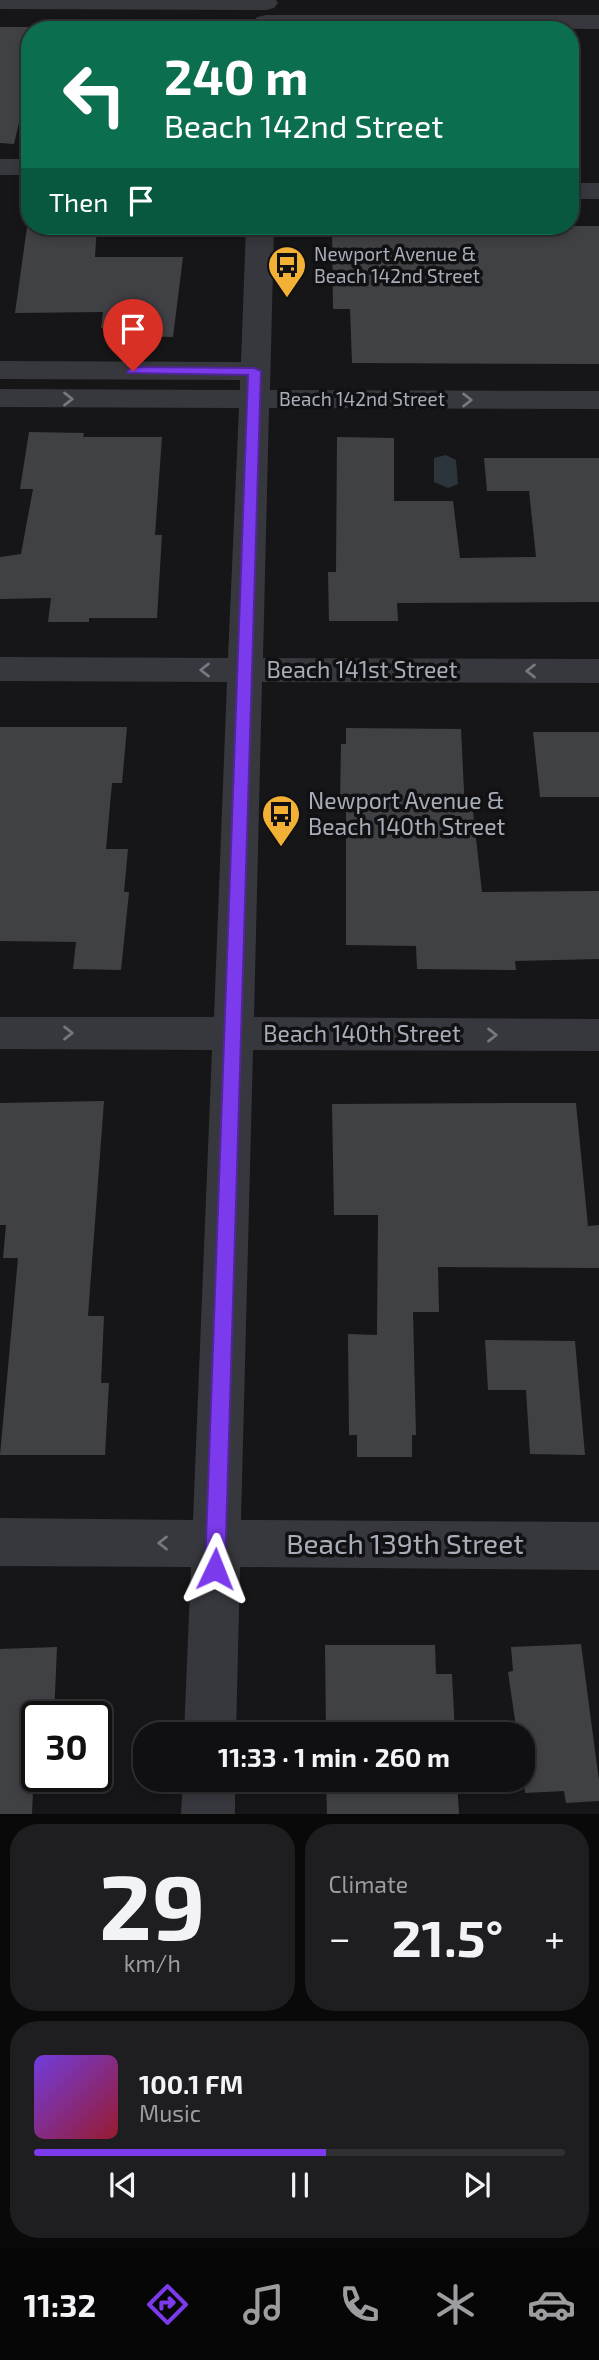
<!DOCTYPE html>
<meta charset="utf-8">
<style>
body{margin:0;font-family:"Exo 2",sans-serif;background:#1e1e20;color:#f1f3f6;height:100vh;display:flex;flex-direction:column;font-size:26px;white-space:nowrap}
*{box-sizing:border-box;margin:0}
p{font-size:23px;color:#9c9d9f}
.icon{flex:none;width:38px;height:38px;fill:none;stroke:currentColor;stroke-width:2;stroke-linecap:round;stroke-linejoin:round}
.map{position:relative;height:1814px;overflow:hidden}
.side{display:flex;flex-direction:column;gap:10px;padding:10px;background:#09090a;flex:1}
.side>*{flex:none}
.top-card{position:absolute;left:21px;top:21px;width:558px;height:214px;border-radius:28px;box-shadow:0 4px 10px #0003,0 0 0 2px #303032;background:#0b6e4f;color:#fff;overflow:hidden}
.speed{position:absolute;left:21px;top:1701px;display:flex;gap:14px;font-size:35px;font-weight:700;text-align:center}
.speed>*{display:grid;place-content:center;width:91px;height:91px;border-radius:50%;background:#101012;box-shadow:0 4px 10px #0003,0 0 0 2px #303032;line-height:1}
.speed .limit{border:4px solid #111;border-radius:10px;background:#fff;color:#111}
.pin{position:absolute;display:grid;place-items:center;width:60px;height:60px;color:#fff;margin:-72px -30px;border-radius:50% 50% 50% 0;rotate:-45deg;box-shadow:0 0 7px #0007}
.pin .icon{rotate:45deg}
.me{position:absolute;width:77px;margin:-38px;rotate:2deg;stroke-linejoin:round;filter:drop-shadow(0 0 5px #0008)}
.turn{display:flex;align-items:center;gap:24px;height:147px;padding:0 28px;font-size:32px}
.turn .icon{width:91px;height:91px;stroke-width:2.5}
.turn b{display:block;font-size:49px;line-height:60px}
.then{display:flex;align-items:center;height:66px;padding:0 28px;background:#0003;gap:14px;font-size:26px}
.big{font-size:52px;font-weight:700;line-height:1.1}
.side .tile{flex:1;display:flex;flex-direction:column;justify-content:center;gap:10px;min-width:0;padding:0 24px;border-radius:28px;background:#1e1e20}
.side .dial{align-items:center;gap:0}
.dial b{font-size:91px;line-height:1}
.song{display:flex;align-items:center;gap:21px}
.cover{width:84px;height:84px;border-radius:10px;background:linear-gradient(135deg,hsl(260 70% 55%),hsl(350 70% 35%))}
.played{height:7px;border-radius:4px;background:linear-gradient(90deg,#7c3aed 55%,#303032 55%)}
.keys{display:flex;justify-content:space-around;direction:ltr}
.heat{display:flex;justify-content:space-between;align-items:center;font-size:38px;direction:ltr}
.side .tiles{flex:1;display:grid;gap:10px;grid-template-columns:1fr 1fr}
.tile:last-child{grid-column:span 2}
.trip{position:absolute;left:133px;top:1722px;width:402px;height:70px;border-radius:28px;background:#101012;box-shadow:0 4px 10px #0003,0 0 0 2px #303032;font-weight:700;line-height:70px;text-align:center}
.dock{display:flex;height:112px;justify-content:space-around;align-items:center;background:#060607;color:#9c9d9f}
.dock .icon{width:49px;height:49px}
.dock .selected{color:#7c3aed}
.dock b{font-size:32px;color:#f1f3f6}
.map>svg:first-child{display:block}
</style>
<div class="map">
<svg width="599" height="1814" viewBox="0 0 599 1814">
<rect width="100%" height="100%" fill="#161618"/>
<polygon fill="#2c353c" points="446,455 456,460 458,484 448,488 434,482 434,458"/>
<g fill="#404145">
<polygon points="0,27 42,27 41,30 30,30 30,77 14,144 0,143"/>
<polygon points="97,226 95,257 183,257 173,337 131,336 132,330 101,328 103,312 15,313 27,227"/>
<polygon points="332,226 599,226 599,364 352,363 350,309 333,309"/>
<polygon points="29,432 84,433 83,437 162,437 155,535 162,535 157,618 89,618 89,622 48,622 51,598 0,599 0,557 21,554 33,489 20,489"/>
<polygon points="337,437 394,438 394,501 453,501 460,558 536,557 529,491 487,491 484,458 599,458 599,602 397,603 398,621 329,621 328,572 336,572"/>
<polygon points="0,727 127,727 122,783 112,783 106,849 128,849 124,892 129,892 121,970 73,969 76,942 0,941"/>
<polygon points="346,728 461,729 465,811 473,811 482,892 599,891 599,959 515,961 516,970 417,969 416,946 346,945 346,804 340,804 341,744 346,744"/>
<polygon points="533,732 599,732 599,797 540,797"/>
<polygon points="104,1101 88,1316 104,1316 101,1383 109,1383 105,1455 0,1455 18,1258 3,1258 6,1225 0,1225 0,1103"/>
<polygon points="527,1103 576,1103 588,1226 599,1225 599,1268 438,1267 439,1312 413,1312 416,1435 412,1435 412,1457 357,1457 357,1435 349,1435 348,1334 377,1335 378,1215 334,1215 332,1104"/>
<polygon points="485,1340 575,1341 585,1455 530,1454 526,1390 488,1390"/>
<polygon points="581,1644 599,1781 599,1801 566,1803 564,1791 525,1793 523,1734 517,1734 508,1672 513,1671 511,1647"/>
<polygon points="325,1645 435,1645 436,1674 452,1674 455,1734 326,1734"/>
<polygon points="57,1647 54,1717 37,1717 37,1769 34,1769 32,1814 0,1814 0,1649"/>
<polygon points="326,1780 457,1780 459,1814 327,1814"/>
</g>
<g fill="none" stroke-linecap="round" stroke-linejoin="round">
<g fill="#37383d" fill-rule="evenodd">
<polygon points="0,0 276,0 278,3 274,8 266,10 0,9"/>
<polygon points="266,15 599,15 599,29 257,27 254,22 257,17"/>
<rect x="0" y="159" width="30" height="16"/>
<rect x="570" y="183" width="29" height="16"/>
<polygon points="246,226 274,226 270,390 599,391 599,409 269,408 263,658 599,659 599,683 262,682 254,1017 599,1019 599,1051 253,1050 241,1520 599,1522 599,1570 240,1567 236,1734 184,1734 191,1567 0,1566 0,1518 193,1520 212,1050 0,1049 0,1017 214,1017 227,682 0,681 0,657 228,658 239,408 0,407 0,389 240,390 240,380 0,379 0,361 241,362"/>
<polygon points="183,1780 235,1780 235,1814 181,1814"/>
</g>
</g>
<defs><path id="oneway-chevron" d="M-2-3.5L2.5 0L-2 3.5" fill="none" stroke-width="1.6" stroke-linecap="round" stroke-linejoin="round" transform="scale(1.75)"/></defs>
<g stroke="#757881">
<use href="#oneway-chevron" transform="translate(68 399)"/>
<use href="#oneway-chevron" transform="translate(467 400)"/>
<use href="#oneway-chevron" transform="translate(205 670) rotate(180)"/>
<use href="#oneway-chevron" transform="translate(531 671) rotate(-180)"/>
<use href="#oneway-chevron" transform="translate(68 1033)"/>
<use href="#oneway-chevron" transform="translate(492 1035)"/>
<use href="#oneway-chevron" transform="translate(163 1543) rotate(-180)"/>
</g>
<polygon fill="#7c3aed" stroke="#51269a" stroke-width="2" points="133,367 254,368 261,371 225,1569 222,1576 215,1579 208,1576 205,1569 248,375 128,373 127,371"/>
<defs>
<symbol id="bus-pin" viewBox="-11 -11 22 30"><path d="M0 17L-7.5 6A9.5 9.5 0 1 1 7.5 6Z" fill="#f2b134" stroke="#111113"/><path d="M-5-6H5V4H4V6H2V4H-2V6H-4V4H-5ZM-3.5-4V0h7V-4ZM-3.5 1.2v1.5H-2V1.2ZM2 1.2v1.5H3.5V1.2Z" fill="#111"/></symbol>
</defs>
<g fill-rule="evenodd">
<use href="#bus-pin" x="265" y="243" width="44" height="60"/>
<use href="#bus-pin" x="259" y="792" width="44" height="60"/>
</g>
<g text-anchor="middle" stroke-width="7" stroke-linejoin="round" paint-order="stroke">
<g font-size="19" fill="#a8adb8" stroke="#111113" text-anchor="start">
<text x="314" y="261">Newport Avenue &amp;<tspan x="314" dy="22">Beach 142nd Street</tspan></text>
</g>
<g font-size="19" fill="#a8adb8" stroke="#111113">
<text x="362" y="406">Beach 142nd Street</text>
</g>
<g font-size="23" fill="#a8adb8" stroke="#111113">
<text x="362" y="678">Beach 141st Street</text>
<text x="362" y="1042">Beach 140th Street</text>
</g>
<g font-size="23" fill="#a8adb8" stroke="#111113" text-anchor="start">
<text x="308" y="809">Newport Avenue &amp;<tspan x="308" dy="26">Beach 140th Street</tspan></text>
</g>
<g font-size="28" fill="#a8adb8" stroke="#111113">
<text x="405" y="1554">Beach 139th Street</text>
</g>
</g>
</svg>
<div class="speed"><div class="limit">30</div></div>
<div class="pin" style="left:133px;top:371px;background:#d93025"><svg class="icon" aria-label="arrive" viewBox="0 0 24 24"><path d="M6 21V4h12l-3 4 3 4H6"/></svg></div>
<svg class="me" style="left:215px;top:1569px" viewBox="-20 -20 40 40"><path d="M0-17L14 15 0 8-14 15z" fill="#7c3aed" stroke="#fff" stroke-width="4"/></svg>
<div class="trip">11:33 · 1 min · 260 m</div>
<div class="top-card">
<div class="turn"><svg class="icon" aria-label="left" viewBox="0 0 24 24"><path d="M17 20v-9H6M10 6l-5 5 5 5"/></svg><div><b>240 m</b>Beach 142nd Street</div></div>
<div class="then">Then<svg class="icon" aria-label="arrive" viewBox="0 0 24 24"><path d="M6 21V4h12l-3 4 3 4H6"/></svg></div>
</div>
</div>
<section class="side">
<div class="tiles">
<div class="tile dial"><b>29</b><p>km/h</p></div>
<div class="tile"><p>Climate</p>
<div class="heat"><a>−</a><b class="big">21.5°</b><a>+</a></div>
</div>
<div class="tile">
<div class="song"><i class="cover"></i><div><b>100.1 FM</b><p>Music</p></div></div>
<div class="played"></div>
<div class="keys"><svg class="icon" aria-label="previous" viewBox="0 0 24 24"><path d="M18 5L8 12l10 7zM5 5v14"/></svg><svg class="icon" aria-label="pause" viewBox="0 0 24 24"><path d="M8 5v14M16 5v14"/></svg><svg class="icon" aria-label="next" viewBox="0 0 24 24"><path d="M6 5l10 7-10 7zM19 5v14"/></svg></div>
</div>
</div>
</section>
<nav class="dock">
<b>11:32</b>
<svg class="icon selected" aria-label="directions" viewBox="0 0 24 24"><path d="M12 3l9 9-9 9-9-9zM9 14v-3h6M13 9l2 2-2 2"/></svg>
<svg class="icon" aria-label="music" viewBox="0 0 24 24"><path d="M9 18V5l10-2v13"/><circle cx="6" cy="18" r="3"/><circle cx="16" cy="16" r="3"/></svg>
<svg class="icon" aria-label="phone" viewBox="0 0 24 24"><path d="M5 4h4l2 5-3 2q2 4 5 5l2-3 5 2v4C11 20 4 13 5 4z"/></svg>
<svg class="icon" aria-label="climate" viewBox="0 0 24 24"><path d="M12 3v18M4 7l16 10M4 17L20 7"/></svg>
<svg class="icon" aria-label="car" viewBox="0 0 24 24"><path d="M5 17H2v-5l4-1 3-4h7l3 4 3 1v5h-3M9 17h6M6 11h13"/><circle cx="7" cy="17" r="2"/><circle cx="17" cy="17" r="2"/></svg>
</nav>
